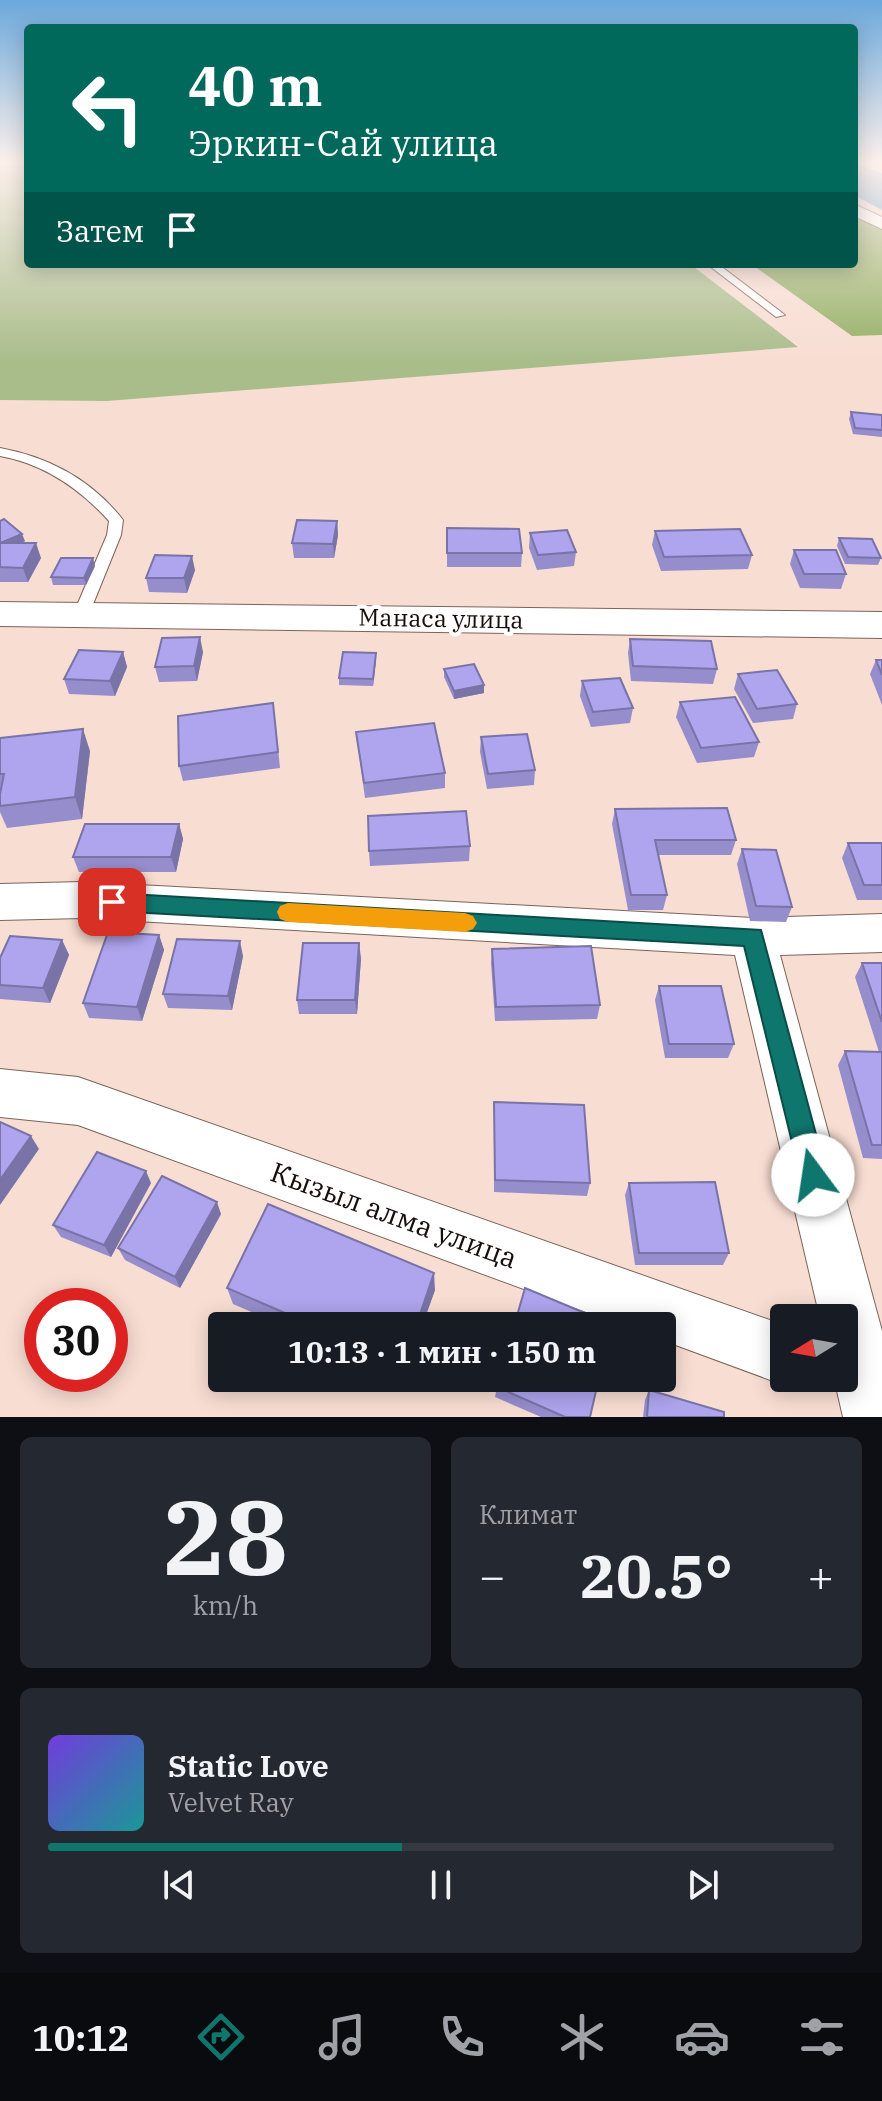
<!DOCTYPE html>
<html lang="ru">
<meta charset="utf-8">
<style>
body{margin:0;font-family:"IBM Plex Serif",serif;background:#242831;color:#f1f3f6;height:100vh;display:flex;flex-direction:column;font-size:30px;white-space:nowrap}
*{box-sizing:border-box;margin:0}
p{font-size:26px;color:#9ea1a6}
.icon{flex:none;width:44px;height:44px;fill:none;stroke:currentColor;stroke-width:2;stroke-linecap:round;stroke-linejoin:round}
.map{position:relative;height:1417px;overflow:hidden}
.sheet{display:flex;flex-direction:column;gap:20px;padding:20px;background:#0d0f14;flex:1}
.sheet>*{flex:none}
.hud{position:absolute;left:24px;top:24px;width:834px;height:244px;border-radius:8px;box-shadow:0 4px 20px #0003;background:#00695c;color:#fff;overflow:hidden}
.needle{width:52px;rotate:259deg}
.controls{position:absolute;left:770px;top:1304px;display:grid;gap:16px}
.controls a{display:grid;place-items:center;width:88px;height:88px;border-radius:8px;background:#171b24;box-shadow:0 4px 20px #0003;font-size:40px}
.speed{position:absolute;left:24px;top:1288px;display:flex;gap:16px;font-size:40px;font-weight:700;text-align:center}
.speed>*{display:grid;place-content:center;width:104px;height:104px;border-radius:50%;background:#171b24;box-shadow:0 4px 20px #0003;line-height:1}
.speed .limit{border:12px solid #d22;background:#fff;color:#111}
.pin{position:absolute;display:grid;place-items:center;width:68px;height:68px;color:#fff;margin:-34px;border-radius:16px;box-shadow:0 4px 12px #0006}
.me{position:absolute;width:88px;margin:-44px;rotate:346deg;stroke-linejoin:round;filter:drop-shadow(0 0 6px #0008)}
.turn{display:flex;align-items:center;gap:28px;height:168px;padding:0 32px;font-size:36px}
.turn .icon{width:104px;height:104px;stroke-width:2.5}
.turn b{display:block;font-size:56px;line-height:68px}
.then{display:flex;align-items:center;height:76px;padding:0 32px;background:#0003;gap:16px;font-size:30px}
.big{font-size:60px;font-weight:700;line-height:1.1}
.sheet .tile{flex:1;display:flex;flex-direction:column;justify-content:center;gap:12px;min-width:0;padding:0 28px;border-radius:12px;background:#242831}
.sheet .dial{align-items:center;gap:0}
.dial b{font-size:104px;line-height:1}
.song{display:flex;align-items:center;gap:24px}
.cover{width:96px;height:96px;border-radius:12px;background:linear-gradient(135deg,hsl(260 70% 55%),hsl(180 70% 35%))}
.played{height:8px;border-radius:4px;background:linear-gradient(90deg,#0f766e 45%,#363941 45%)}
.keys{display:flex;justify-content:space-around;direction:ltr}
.heat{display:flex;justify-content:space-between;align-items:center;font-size:44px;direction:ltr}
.sheet .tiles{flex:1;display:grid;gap:20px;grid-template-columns:1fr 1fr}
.tile:last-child{grid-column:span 2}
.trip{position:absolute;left:208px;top:1312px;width:468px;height:80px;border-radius:8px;background:#171b24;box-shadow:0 4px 20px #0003;font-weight:700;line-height:80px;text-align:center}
.menu{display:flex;height:128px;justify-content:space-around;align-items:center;background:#090b0e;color:#9ea1a6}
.menu .icon{width:56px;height:56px}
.menu .current{color:#0f766e}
.menu b{font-size:36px;color:#f1f3f6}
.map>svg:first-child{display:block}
</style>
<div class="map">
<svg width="882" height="1417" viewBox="0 0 882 1417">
<rect width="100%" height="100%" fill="#f8ddd2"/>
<polygon fill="#a9bd8b" points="0,163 28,163 28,264 690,264 798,347 107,401 0,400"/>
<polygon fill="#92af63" points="854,214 882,229 882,335 852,336 751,264 854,264"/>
<polygon fill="#4f96cb" points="854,163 882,173 882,210 854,195"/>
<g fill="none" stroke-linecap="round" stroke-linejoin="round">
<defs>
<g id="service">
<polygon points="707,264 718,264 785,315 776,317"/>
<path d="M0 448C49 457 92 480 123 520L121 535 87 619 81 620 73 615 107 535 109 521C79 488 44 464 0 456Z"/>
</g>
<g id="minor">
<polygon points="854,204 882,217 882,229 854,216"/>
<polygon points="82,882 753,918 882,914 882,952 780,955 882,1331 882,1417 843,1417 834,1378 844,1378 844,1318 820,1318 735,955 82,918 0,920 0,884"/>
<polygon points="0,1069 78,1077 784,1325 784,1378 801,1378 784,1385 662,1340 662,1326 624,1326 78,1125 0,1117"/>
</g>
<polygon id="tertiary" points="0,602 882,612 882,638 0,626"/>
</defs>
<use href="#service" stroke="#7b645a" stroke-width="2"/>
<use href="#minor" stroke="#7b645a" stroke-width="2"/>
<use href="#tertiary" stroke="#7b645a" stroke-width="2"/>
<use href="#service" fill="#fff" fill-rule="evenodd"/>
<use href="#minor" fill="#fff" fill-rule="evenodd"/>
<use href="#tertiary" fill="#fff" fill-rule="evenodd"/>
</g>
<g fill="#968dcd">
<polygon points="851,412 882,415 882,437 853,434 849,419"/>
<polygon points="0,521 25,541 21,543 41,558 28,582 0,582"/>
<polygon points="337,521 338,535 334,558 294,558 292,543"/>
<polygon points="447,528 522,553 521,567 447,567"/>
<polygon points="655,531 752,555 748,569 661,571 652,545"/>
<polygon points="530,533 576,552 574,566 537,570 529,548"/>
<polygon points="839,538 881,558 878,565 845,564 837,546"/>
<polygon points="794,550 846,574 841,589 800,588 790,564"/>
<polygon points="95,566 86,585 53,585 51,577"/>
<polygon points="195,570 187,593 149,592 146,578"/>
<polygon points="630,639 717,669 713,684 631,681 628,653"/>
<polygon points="123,652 127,667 115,696 69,694 64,679"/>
<polygon points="203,652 197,681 159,682 155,667"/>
<polygon points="376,660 373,686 339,685 339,678"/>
<polygon points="876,660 882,660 882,705 870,674"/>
<polygon points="444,669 484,693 454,699 444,677"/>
<polygon points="738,674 797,704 793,719 753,723 734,689"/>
<polygon points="582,681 633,708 630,723 591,727 580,696"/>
<polygon points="680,702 759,742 754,757 697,763 676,717"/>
<polygon points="275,718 280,768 183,781 179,766"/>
<polygon points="356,732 445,773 445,788 365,798"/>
<polygon points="481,737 535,770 534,785 487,789 480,752"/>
<polygon points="0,738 90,751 82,819 7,828 0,812"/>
<polygon points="615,809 736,840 731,855 658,855 667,895 663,910 628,910 612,824"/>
<polygon points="179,824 183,839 176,872 79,872 73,857"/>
<polygon points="848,843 882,843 882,900 857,900 842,858"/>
<polygon points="470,846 469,861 370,866 369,851"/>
<polygon points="742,849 792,907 786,922 750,921 737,864"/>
<polygon points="159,935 164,950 142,1021 89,1018 83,1003"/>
<polygon points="62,940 69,955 50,1003 0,999 0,958"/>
<polygon points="492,949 600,1005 597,1019 495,1021 491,963"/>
<polygon points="243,956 232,1010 168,1008 163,994"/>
<polygon points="361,958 357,1014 299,1014 297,1000"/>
<polygon points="862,963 882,963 882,1159 863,1158 838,1065 845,1051 879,1052 855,977"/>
<polygon points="659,986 734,1044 728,1058 665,1058 655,1000"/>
<polygon points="494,1102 590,1183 587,1196 494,1192"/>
<polygon points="151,1183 111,1257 61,1237 53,1225"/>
<polygon points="629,1183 729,1253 723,1265 635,1265 625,1195"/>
<polygon points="221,1214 180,1288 125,1260 118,1248"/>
<polygon points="227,1288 435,1290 422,1326 283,1326 233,1304"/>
<polygon points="497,1387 590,1417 541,1417 495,1397"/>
<polygon points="649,1390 724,1417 643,1417 645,1400"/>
</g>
<g fill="#7a73a7">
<polygon points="337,521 338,535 334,558 333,544"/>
<polygon points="22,534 25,541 0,552 0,544"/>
<polygon points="36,543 41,558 28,582 23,568"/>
<polygon points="192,556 195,570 187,593 184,578"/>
<polygon points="93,558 95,566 86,585 84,578"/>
<polygon points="200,637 203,652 197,681 194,666"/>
<polygon points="123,652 127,667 115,696 110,681"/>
<polygon points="376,653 376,660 373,686 373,679"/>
<polygon points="484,685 484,693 454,699 454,691"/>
<polygon points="83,729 90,751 82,819 75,797"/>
<polygon points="179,824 183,839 176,872 171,857"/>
<polygon points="159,935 164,950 142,1021 137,1007"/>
<polygon points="62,940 69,955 50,1003 43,988"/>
<polygon points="240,941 243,956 232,1010 228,996"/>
<polygon points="359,943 361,958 357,1014 355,1000"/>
<polygon points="31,1136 39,1149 0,1205 0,1180"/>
<polygon points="146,1171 151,1183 111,1257 104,1245"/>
<polygon points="217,1202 221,1214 180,1288 175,1277"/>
<polygon points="434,1273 435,1290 422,1326 416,1326"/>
</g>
<g fill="#afa4ee" stroke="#7a73a7" stroke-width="2">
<polygon points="851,412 882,415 882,430 855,428"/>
<polygon points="4,519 22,534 0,543 0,521"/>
<polygon points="297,520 337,521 333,544 292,543"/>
<polygon points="447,528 519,529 522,553 447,553"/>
<polygon points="740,529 752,555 664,557 655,531"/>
<polygon points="567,530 576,552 538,555 530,533"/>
<polygon points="839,538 872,539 881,558 848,557"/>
<polygon points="0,543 36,543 23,568 0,567"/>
<polygon points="794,550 836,550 846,574 804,574"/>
<polygon points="155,555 192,556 184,578 146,578"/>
<polygon points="61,558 93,558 84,578 51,577"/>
<polygon points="200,637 194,666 155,667 162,638"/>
<polygon points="630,639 711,641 717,669 633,666"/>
<polygon points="79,650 123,652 110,681 64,679"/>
<polygon points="343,652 376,653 373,679 339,678"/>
<polygon points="876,660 882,660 882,675"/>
<polygon points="474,664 484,685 454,691 444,669"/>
<polygon points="777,670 797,704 757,709 738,674"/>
<polygon points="620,678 633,708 593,712 582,681"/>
<polygon points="735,697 759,742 701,748 680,702"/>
<polygon points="273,703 278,752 179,766 178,716"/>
<polygon points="434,723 445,773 364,783 356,732"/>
<polygon points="83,729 75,797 0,806 0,794 4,774 0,774 0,738"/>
<polygon points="527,734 535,770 488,774 481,737"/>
<polygon points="727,808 736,840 655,840 667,895 631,895 615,809"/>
<polygon points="466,811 470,846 369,851 368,816"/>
<polygon points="85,824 179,824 171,857 73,857"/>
<polygon points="848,843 882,843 882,885 864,885"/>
<polygon points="742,849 776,850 792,907 756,906"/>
<polygon points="108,932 159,935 137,1007 83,1003"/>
<polygon points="10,936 62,940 43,988 0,985 0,958"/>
<polygon points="177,939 240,941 228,996 163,994"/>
<polygon points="303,943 359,943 355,1000 297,1000"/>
<polygon points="591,946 600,1005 496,1007 492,949"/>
<polygon points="862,963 882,963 882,1022"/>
<polygon points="659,986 721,986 734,1044 669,1044"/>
<polygon points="845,1051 882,1052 882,1145 872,1145"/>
<polygon points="494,1102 584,1105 590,1183 495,1180"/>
<polygon points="0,1122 31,1136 0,1180"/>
<polygon points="97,1152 146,1171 104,1245 53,1225"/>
<polygon points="162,1176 217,1202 175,1277 118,1248"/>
<polygon points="715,1182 729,1253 639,1253 629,1183"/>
<polygon points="268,1204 434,1273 416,1326 315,1326 227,1288"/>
<polygon points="525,1288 611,1324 611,1326 514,1326"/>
<polygon points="499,1378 599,1378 590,1417 565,1417 497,1387"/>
<polygon points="649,1390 724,1412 724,1417 647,1417"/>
</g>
<linearGradient id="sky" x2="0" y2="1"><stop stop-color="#6ba8dc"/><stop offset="0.45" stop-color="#fcf0eb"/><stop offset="1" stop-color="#fcf0eb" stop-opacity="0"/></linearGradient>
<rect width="882" height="361" fill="url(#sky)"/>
<polygon fill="#0f766e" stroke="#0a4d48" stroke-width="2" points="112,893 761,930 827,1175 823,1185 813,1189 804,1185 800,1175 744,946 112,911 104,908 101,902 104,895"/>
<polygon fill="#f59e0b" points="288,903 465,913 473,916 477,923 473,929 465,932 288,922 280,919 277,912 280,906"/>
<g text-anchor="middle" stroke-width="8" stroke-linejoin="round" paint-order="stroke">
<g font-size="24" fill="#170e0b" stroke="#fff">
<text transform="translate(441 619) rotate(1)" y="8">Манаса улица</text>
</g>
<g font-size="28" fill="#170e0b" stroke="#fff">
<text transform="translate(394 1215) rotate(20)" y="10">Кызыл алма улица</text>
</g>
</g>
</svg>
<div class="controls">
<a><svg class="needle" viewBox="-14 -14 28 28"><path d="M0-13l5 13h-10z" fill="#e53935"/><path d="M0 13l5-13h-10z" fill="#9ea1a6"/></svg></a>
</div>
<div class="speed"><div class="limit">30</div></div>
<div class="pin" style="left:112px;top:902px;background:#d93025"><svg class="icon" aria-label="arrive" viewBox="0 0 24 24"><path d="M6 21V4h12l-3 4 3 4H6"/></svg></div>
<svg class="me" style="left:813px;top:1175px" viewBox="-20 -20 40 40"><circle r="19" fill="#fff"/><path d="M0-13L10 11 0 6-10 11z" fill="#0f766e"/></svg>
<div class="trip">10:13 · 1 мин · 150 m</div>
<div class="hud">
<div class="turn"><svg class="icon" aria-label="left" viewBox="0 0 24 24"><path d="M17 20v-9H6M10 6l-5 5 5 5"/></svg><div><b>40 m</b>Эркин-Сай улица</div></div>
<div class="then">Затем<svg class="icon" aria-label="arrive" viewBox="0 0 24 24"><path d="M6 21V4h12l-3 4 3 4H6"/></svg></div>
</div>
</div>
<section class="sheet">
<div class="tiles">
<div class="tile dial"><b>28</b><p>km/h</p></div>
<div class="tile"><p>Климат</p>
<div class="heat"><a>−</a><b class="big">20.5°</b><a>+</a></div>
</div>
<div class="tile">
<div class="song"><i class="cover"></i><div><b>Static Love</b><p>Velvet Ray</p></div></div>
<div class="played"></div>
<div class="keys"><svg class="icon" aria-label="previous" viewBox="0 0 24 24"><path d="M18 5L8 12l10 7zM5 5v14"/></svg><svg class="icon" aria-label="pause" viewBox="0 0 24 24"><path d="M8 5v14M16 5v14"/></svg><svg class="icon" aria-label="next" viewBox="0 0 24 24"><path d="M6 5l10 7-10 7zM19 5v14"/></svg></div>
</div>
</div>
</section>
<nav class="menu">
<b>10:12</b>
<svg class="icon current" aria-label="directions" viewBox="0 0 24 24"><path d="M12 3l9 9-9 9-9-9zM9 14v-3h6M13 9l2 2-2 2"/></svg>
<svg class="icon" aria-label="music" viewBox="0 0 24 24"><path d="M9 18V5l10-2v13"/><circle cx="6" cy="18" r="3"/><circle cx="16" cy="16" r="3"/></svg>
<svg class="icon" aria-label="phone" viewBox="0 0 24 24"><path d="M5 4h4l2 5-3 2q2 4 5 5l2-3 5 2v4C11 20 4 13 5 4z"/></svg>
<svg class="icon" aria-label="climate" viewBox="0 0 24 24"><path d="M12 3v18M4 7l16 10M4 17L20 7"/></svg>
<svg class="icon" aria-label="car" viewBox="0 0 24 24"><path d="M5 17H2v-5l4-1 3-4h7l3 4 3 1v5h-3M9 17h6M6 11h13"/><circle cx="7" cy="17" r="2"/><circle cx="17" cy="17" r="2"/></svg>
<svg class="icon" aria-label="filters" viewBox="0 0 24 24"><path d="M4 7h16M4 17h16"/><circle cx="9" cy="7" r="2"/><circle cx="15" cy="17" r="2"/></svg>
</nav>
